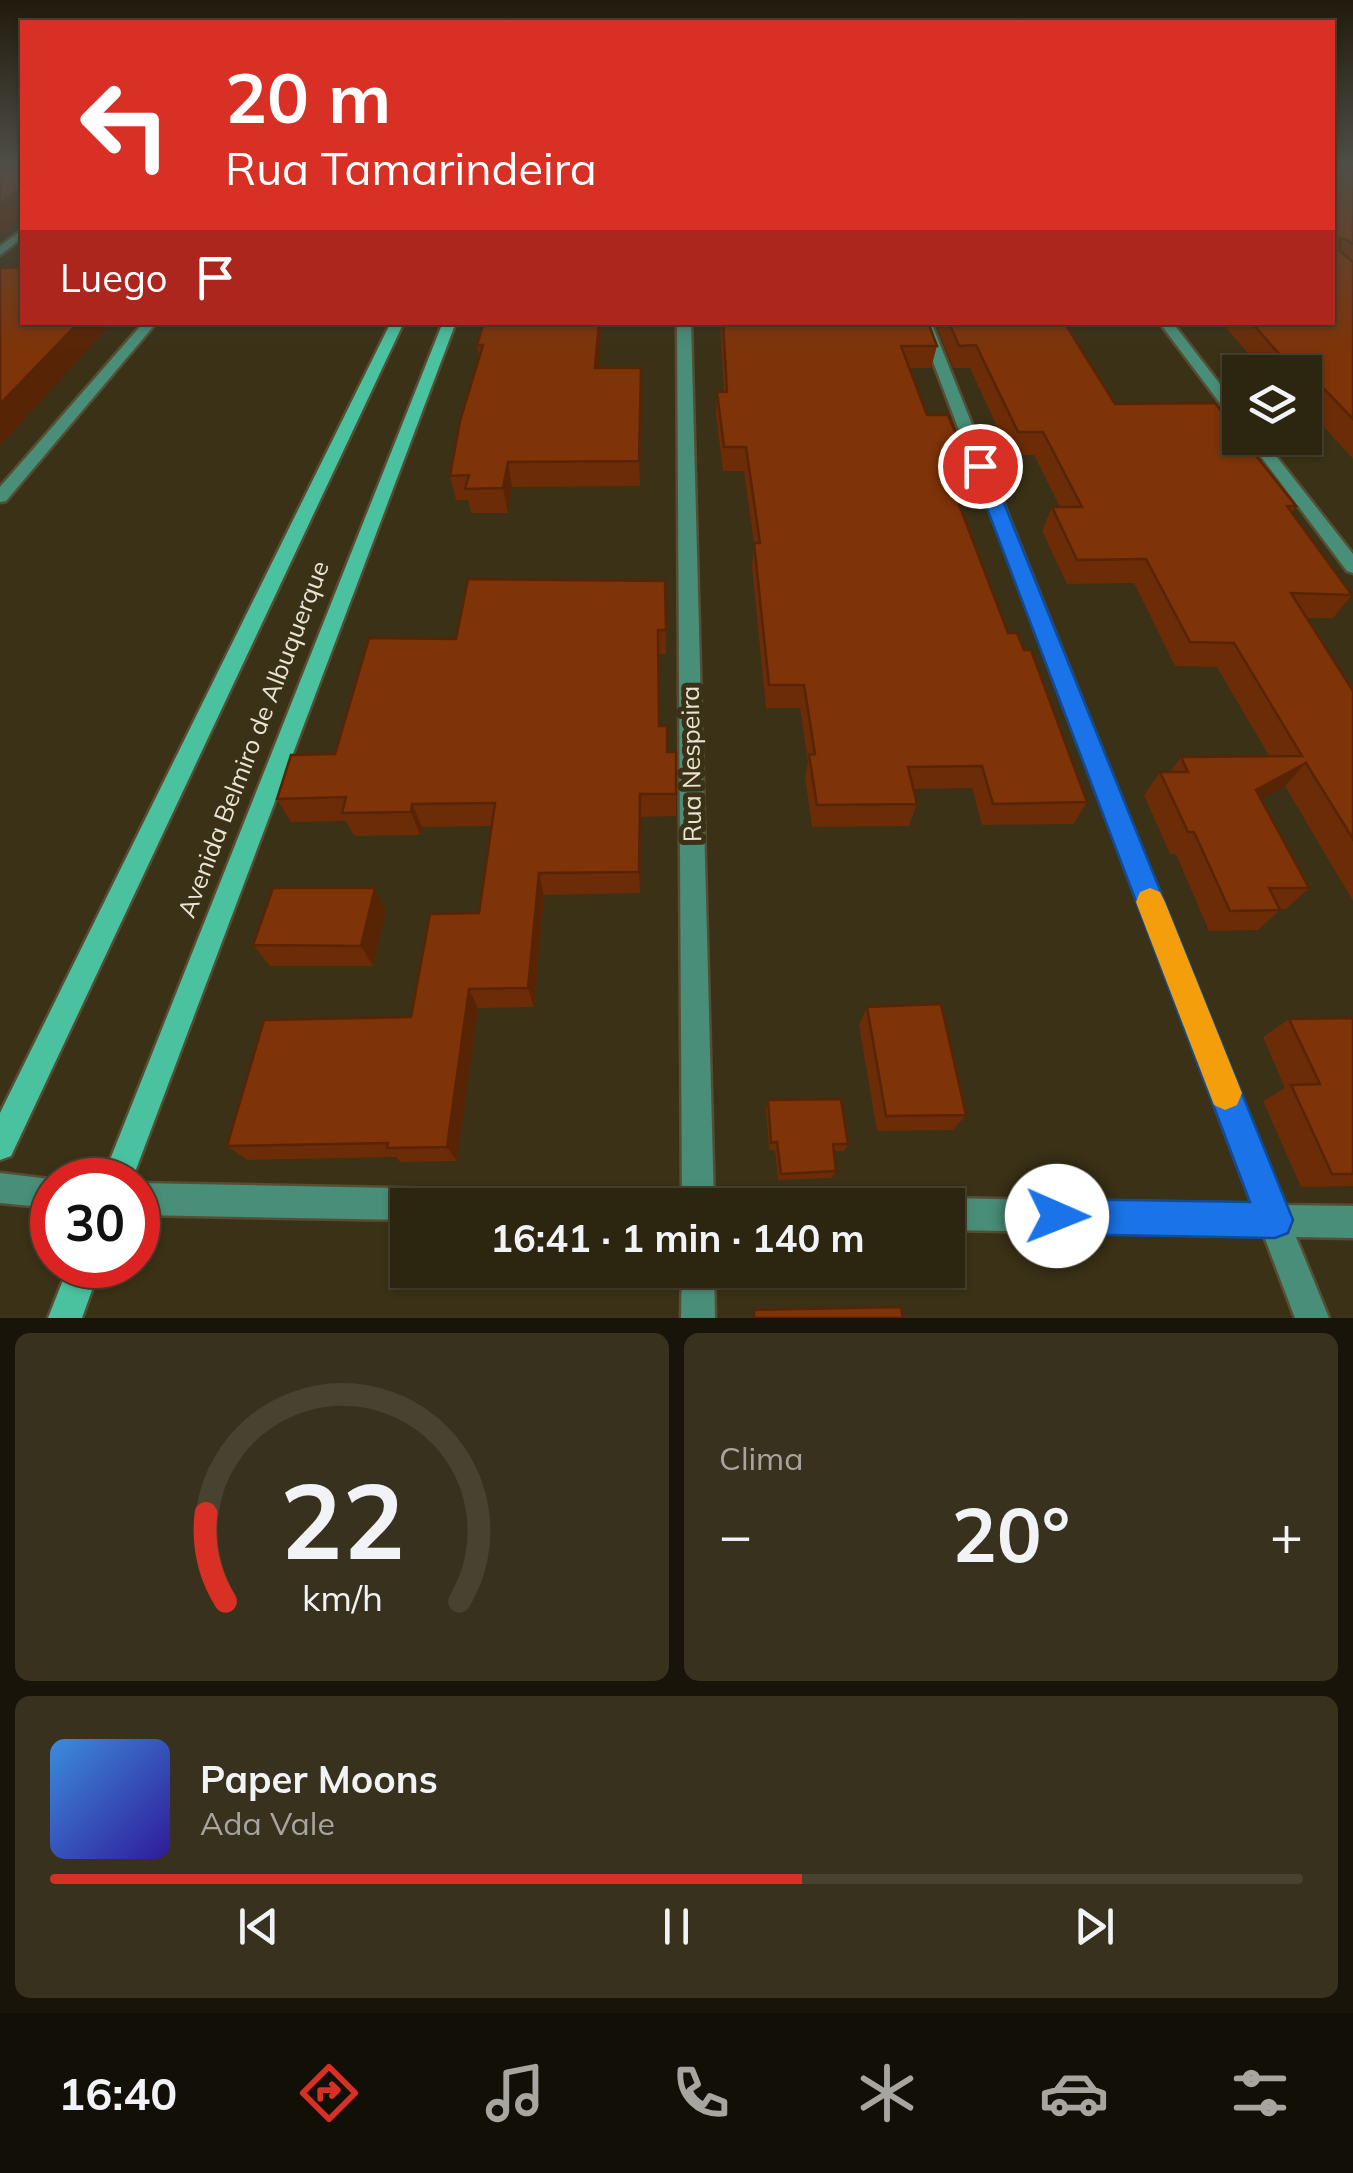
<!DOCTYPE html>
<html lang="es">
<meta charset="utf-8">
<style>
body{margin:0;font-family:Mulish,sans-serif;background:#38311e;color:#f1f3f6;height:100vh;display:flex;flex-direction:column;font-size:38px;white-space:nowrap}
*{box-sizing:border-box;margin:0}
p{font-size:32px;color:#a6a59f}
.icon{flex:none;width:55px;height:55px;fill:none;stroke:currentColor;stroke-width:2;stroke-linecap:round;stroke-linejoin:round}
.map{position:relative;height:1318px;overflow:hidden}
.drawer{display:flex;flex-direction:column;gap:15px;padding:15px;background:#181409;flex:1}
.drawer>*{flex:none}
.top-card{position:absolute;left:20px;top:20px;width:1315px;height:305px;border-radius:0px;box-shadow:0 2px 8px #0004,0 0 0 2px #484230;background:#d93025;color:#fff;overflow:hidden}
.controls{position:absolute;left:1222px;top:355px;display:grid;gap:20px}
.controls a{display:grid;place-items:center;width:100px;height:100px;border-radius:0px;background:#2c2510;box-shadow:0 2px 8px #0004,0 0 0 2px #484230;font-size:50px}
.speed{position:absolute;left:30px;top:1158px;display:flex;gap:20px;font-size:50px;font-weight:700;text-align:center}
.speed>*{display:grid;place-content:center;width:130px;height:130px;border-radius:50%;background:#2c2510;box-shadow:0 2px 8px #0004,0 0 0 2px #484230;line-height:1}
.speed .limit{border:15px solid #d22;background:#fff;color:#111}
.pin{position:absolute;display:grid;place-items:center;width:85px;height:85px;color:#fff;margin:-42px;border:5px solid #fff;border-radius:50%;box-shadow:0 2px 10px #0007}
.me{position:absolute;width:110px;margin:-55px;rotate:91deg;stroke-linejoin:round;filter:drop-shadow(0 0 8px #0008)}
.turn{display:flex;align-items:center;gap:35px;height:210px;padding:0 40px;font-size:45px}
.turn .icon{width:130px;height:130px;stroke-width:2.5}
.turn b{display:block;font-size:70px;line-height:85px}
.then{display:flex;align-items:center;height:95px;padding:0 40px;background:#0003;gap:20px;font-size:38px}
.big{font-size:75px;font-weight:700;line-height:1.1}
.drawer .tile{flex:1;display:flex;flex-direction:column;justify-content:center;gap:15px;min-width:0;padding:0 35px;border-radius:15px;background:#38311e}
.drawer .dial{align-items:center;gap:0}
.dial svg{height:260px;overflow:visible;fill:none;stroke:#484230;stroke-width:7;stroke-linecap:round;text-anchor:middle}
.dial text{fill:#f1f3f6;stroke:none}
.song{display:flex;align-items:center;gap:30px}
.cover{width:120px;height:120px;border-radius:15px;background:linear-gradient(135deg,hsl(210 70% 55%),hsl(250 70% 35%))}
.played{height:10px;border-radius:5px;background:linear-gradient(90deg,#d93025 60%,#484230 60%)}
.keys{display:flex;justify-content:space-around;direction:ltr}
.heat{display:flex;justify-content:space-between;align-items:center;font-size:55px;direction:ltr}
.drawer .tiles{flex:1;display:grid;gap:15px;grid-template-columns:1fr 1fr}
.tile:last-child{grid-column:span 2}
.trip{position:absolute;left:390px;top:1188px;width:575px;height:100px;border-radius:0px;background:#2c2510;box-shadow:0 2px 8px #0004,0 0 0 2px #484230;font-weight:700;line-height:100px;text-align:center}
.dock{display:flex;height:160px;justify-content:space-around;align-items:center;background:#120f06;color:#a6a59f}
.dock .icon{width:70px;height:70px}
.dock .active{color:#d93025}
.dock b{font-size:45px;color:#f1f3f6}
.map>svg:first-child{display:block}
</style>
<div class="map">
<svg width="1353" height="1318" viewBox="0 0 1353 1318">
<rect width="100%" height="100%" fill="#3a3116"/>
<g fill="none" stroke-linecap="round" stroke-linejoin="round">
<defs>
<g id="minor">
<polygon points="22,230 22,238 0,255 0,246"/>
<polygon points="144,322 157,322 6,501 0,502 0,487"/>
<polygon points="677,322 691,322 714,1205 682,1205"/>
<polygon points="918,322 931,322 1284,1205 1353,1206 1353,1238 1296,1237 1329,1318 1295,1318 1264,1236 948,1230 948,1205 936,1205 948,1198 1252,1204"/>
<polygon points="1159,322 1172,322 1240,410 1240,425 1235,423"/>
<polygon points="1247,438 1262,438 1353,554 1353,573 1347,571"/>
<polygon points="0,1173 58,1180 52,1180 52,1208 0,1203"/>
<polygon points="138,1183 443,1189 454,1194 459,1205 408,1205 408,1220 138,1215"/>
<polygon points="682,1270 714,1270 715,1318 681,1318"/>
</g>
<g id="secondary">
<polygon points="391,322 404,322 11,1156 0,1160 0,1113"/>
<polygon points="443,322 456,322 132,1180 102,1180"/>
<polygon points="69,1265 101,1265 82,1318 48,1318"/>
</g>
</defs>
<use href="#minor" stroke="#564e34" stroke-width="5"/>
<use href="#secondary" stroke="#564e34" stroke-width="5"/>
<use href="#minor" fill="#498e78" fill-rule="evenodd"/>
<use href="#secondary" fill="#4ac2a0" fill-rule="evenodd"/>
</g>
<g fill="#6c2c07">
<polygon points="1332,166 1353,166 1353,459 1305,406 1305,372 1264,372 1221,322 1332,322"/>
<polygon points="484,322 599,368 641,368 640,486 512,487 508,513 471,513 468,500 456,500 450,476 479,358 477,345"/>
<polygon points="720,322 928,322 937,346 931,368 910,368 927,415 968,464 961,488 953,488 1008,633 1087,802 1074,824 982,825 972,788 914,789 917,804 909,826 812,827 805,777 808,762 800,708 766,708 752,567 754,543 744,471 723,471 716,415 717,392 724,392"/>
<polygon points="935,322 1064,322 1115,404 1296,506 1292,513 1352,595 1333,618 1306,618 1353,691 1353,901 1285,786 1260,799 1309,888 1286,909 1279,909 1280,910 1258,930 1209,931 1176,854 1170,854 1144,795 1160,772 1170,772 1181,757 1269,756 1217,667 1175,666 1134,583 1067,584 1042,531 1052,507 1060,507 1034,455 1010,455 970,368 953,368"/>
<polygon points="665,581 666,654 659,654 659,726 667,752 676,752 676,816 641,817 640,893 544,895 534,1007 478,1008 457,1161 400,1162 396,1157 247,1160 227,1146 411,1017 479,913 491,826 422,827 420,835 354,836 346,821 291,822 277,799 335,754 456,639"/>
<polygon points="386,910 373,966 270,966 253,945"/>
<polygon points="867,1007 966,1115 953,1130 877,1131 859,1025"/>
<polygon points="1353,1018 1353,1186 1301,1187 1263,1101 1285,1088 1263,1037 1289,1019"/>
<polygon points="768,1100 848,1144 844,1151 834,1151 836,1171 832,1178 778,1180 775,1150 769,1150 766,1108"/>
</g>
<g fill="#582406">
<polygon points="22,187 22,216 0,235 0,204"/>
<polygon points="79,322 113,322 0,446 0,404"/>
<polygon points="599,322 602,322 597,391 595,368"/>
<polygon points="641,368 641,391 640,486 639,461"/>
<polygon points="508,462 512,487 508,513 503,488"/>
<polygon points="1306,763 1285,786 1236,813 1256,790"/>
<polygon points="640,794 641,817 640,893 639,872"/>
<polygon points="412,804 422,827 420,835 411,812"/>
<polygon points="539,873 544,895 534,1007 528,988"/>
<polygon points="375,888 386,910 373,966 361,946"/>
<polygon points="469,989 478,1008 457,1161 447,1147"/>
</g>
<g fill="#7e3308" stroke="#582406" stroke-width="2.5">
<polygon points="0,166 22,166 22,187 0,204"/>
<polygon points="1332,166 1353,166 1353,244 1345,239 1340,239 1340,251 1353,262 1353,419 1308,372 1295,372 1251,322 1332,322"/>
<polygon points="22,267 22,322 79,322 0,404 0,268"/>
<polygon points="484,322 599,322 595,368 641,368 639,461 508,462 503,488 465,489 469,475 450,476 460,421 483,345 477,345"/>
<polygon points="723,322 928,322 937,346 901,346 927,415 948,415 968,464 944,465 1008,633 1017,633 1024,650 1031,650 1087,802 993,804 982,766 908,767 917,804 817,805 809,755 815,754 804,685 769,685 754,543 760,543 746,447 724,447 717,392 727,392"/>
<polygon points="949,322 1064,322 1115,404 1215,403 1240,435 1240,438 1242,438 1296,506 1287,506 1352,595 1291,593 1353,691 1353,839 1306,763 1256,790 1309,888 1269,888 1280,910 1230,911 1194,832 1188,832 1160,772 1188,772 1181,757 1302,756 1234,643 1190,642 1146,559 1077,560 1052,507 1082,507 1043,432 1018,432 976,345 959,346"/>
<polygon points="468,579 665,581 666,630 658,630 659,726 667,726 667,752 676,752 676,794 640,794 639,872 539,873 528,988 469,989 447,1147 387,1148 388,1143 227,1146 264,1020 411,1017 430,914 479,913 495,803 412,804 411,812 342,813 346,797 277,799 291,755 335,754 369,638 456,639"/>
<polygon points="273,888 375,888 361,946 253,945"/>
<polygon points="941,1004 966,1115 886,1116 867,1007"/>
<polygon points="1353,1018 1353,1174 1332,1174 1291,1085 1320,1084 1289,1019"/>
<polygon points="841,1099 848,1144 833,1144 836,1171 781,1174 777,1142 771,1143 768,1100"/>
<polygon points="901,1307 903,1318 754,1318 754,1310"/>
</g>
<linearGradient id="sky" x2="0" y2="1"><stop stop-color="#201b0c"/><stop offset="0.47" stop-color="#4f4e47"/><stop offset="1" stop-color="#4f4e47" stop-opacity="0"/></linearGradient>
<rect width="1353" height="351" fill="url(#sky)"/>
<polygon fill="#1a73e8" stroke="#114b97" stroke-width="2.5" points="980,461 989,466 1293,1220 1288,1233 1275,1238 1057,1234 1044,1229 1039,1216 1044,1204 1057,1199 1250,1202 971,466"/>
<polygon fill="#f59e0b" points="1150,888 1160,892 1165,902 1242,1093 1237,1105 1225,1110 1214,1105 1136,902 1140,892"/>
<g text-anchor="middle" stroke-width="10" stroke-linejoin="round" paint-order="stroke">
<g font-size="25" fill="#e9e4d4" stroke="#3a3116">
<text transform="translate(253 739) rotate(-69)" y="9">Avenida Belmiro de Albuquerque</text>
<text transform="translate(691 764) rotate(-91)" y="9">Rua Nespeira</text>
</g>
</g>
</svg>
<div class="controls">
<a><svg class="icon" aria-label="layers" viewBox="0 0 24 24"><path d="M12 4l9 5-9 5-9-5zM3 14l9 5 9-5"/></svg></a>
</div>
<div class="speed"><div class="limit">30</div></div>
<div class="pin" style="left:980px;top:466px;background:#d93025"><svg class="icon" aria-label="arrive" viewBox="0 0 24 24"><path d="M6 21V4h12l-3 4 3 4H6"/></svg></div>
<svg class="me" style="left:1057px;top:1216px" viewBox="-20 -20 40 40"><circle r="19" fill="#fff"/><path d="M0-13L10 11 0 6-10 11z" fill="#1a73e8"/></svg>
<div class="trip">16:41 · 1 min · 140 m</div>
<div class="top-card">
<div class="turn"><svg class="icon" aria-label="left" viewBox="0 0 24 24"><path d="M17 20v-9H6M10 6l-5 5 5 5"/></svg><div><b>20 m</b>Rua Tamarindeira</div></div>
<div class="then">Luego<svg class="icon" aria-label="arrive" viewBox="0 0 24 24"><path d="M6 21V4h12l-3 4 3 4H6"/></svg></div>
</div>
</div>
<section class="drawer">
<div class="tiles">
<div class="tile dial"><svg viewBox="0 0 100 80">
<path d="M14 69A42 42 0 1 1 86 69"/>
<path d="M14 69A42 42 0 0 1 8 42" stroke="#d93025"/>
<text x="50" y="56" font-size="32" font-weight="700">22</text>
<text x="50" y="72" font-size="11">km/h</text>
</svg></div>
<div class="tile"><p>Clima</p>
<div class="heat"><a>−</a><b class="big">20°</b><a>+</a></div>
</div>
<div class="tile">
<div class="song"><i class="cover"></i><div><b>Paper Moons</b><p>Ada Vale</p></div></div>
<div class="played"></div>
<div class="keys"><svg class="icon" aria-label="previous" viewBox="0 0 24 24"><path d="M18 5L8 12l10 7zM5 5v14"/></svg><svg class="icon" aria-label="pause" viewBox="0 0 24 24"><path d="M8 5v14M16 5v14"/></svg><svg class="icon" aria-label="next" viewBox="0 0 24 24"><path d="M6 5l10 7-10 7zM19 5v14"/></svg></div>
</div>
</div>
</section>
<nav class="dock">
<b>16:40</b>
<svg class="icon active" aria-label="directions" viewBox="0 0 24 24"><path d="M12 3l9 9-9 9-9-9zM9 14v-3h6M13 9l2 2-2 2"/></svg>
<svg class="icon" aria-label="music" viewBox="0 0 24 24"><path d="M9 18V5l10-2v13"/><circle cx="6" cy="18" r="3"/><circle cx="16" cy="16" r="3"/></svg>
<svg class="icon" aria-label="phone" viewBox="0 0 24 24"><path d="M5 4h4l2 5-3 2q2 4 5 5l2-3 5 2v4C11 20 4 13 5 4z"/></svg>
<svg class="icon" aria-label="climate" viewBox="0 0 24 24"><path d="M12 3v18M4 7l16 10M4 17L20 7"/></svg>
<svg class="icon" aria-label="car" viewBox="0 0 24 24"><path d="M5 17H2v-5l4-1 3-4h7l3 4 3 1v5h-3M9 17h6M6 11h13"/><circle cx="7" cy="17" r="2"/><circle cx="17" cy="17" r="2"/></svg>
<svg class="icon" aria-label="filters" viewBox="0 0 24 24"><path d="M4 7h16M4 17h16"/><circle cx="9" cy="7" r="2"/><circle cx="15" cy="17" r="2"/></svg>
</nav>
